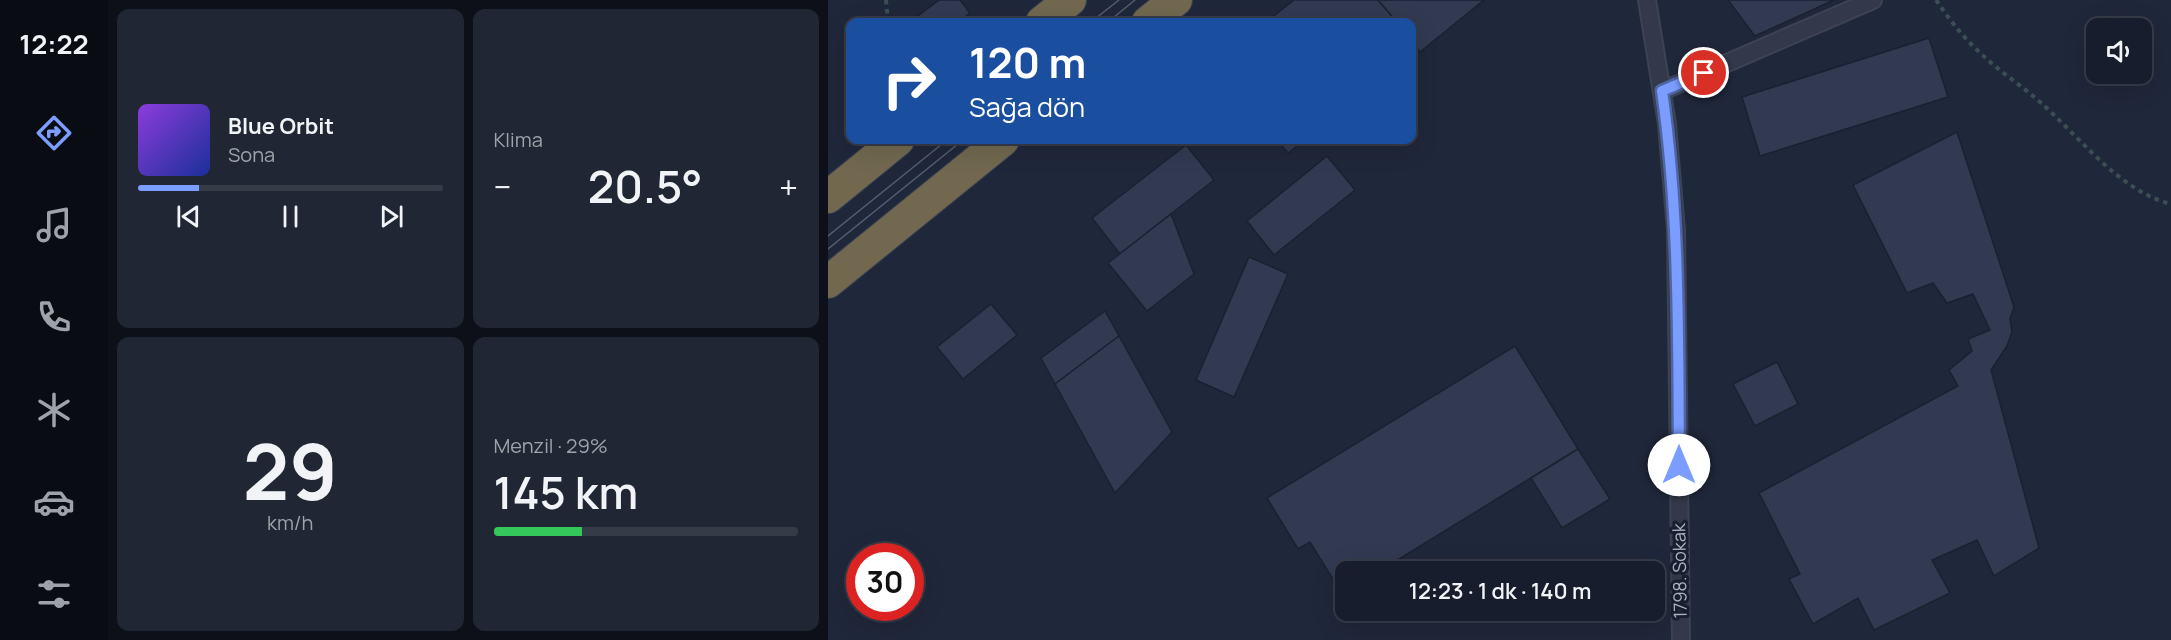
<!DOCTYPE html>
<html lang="tr">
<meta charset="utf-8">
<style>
body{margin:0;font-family:Manrope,sans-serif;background:#202634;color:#f1f3f6;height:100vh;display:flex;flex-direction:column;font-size:22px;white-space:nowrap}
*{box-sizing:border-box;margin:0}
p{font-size:20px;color:#9ea2a9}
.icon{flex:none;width:33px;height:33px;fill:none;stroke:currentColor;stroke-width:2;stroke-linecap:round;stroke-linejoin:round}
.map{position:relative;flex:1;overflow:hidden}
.side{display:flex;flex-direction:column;gap:9px;padding:9px;background:#0d1018;width:720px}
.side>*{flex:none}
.top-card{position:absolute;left:18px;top:18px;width:570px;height:126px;border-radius:12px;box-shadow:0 6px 24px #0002,0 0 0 2px #363b48;background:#1a4fa0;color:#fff;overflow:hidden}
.controls{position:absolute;left:1258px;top:18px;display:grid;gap:12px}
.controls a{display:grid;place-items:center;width:66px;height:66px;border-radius:12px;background:#171d2c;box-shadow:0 6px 24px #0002,0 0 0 2px #363b48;font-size:30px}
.speed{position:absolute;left:18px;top:543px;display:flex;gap:12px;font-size:30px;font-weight:700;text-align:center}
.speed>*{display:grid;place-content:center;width:78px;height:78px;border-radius:50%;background:#171d2c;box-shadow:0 6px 24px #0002,0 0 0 2px #363b48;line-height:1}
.speed .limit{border:9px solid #d22;background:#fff;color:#111}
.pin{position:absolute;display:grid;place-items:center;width:51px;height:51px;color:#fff;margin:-26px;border:3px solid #fff;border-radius:50%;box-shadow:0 2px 6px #0007}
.me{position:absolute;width:66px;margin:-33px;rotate:0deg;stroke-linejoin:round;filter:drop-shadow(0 0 4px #0008)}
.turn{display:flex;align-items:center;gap:21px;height:126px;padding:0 24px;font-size:27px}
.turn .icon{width:78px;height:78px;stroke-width:2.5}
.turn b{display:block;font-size:42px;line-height:51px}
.big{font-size:45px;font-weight:600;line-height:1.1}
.side .tile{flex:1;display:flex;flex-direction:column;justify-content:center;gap:9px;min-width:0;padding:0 21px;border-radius:12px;background:#202634}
.side .dial{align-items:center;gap:0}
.dial b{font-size:78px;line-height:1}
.song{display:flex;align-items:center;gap:18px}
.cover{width:72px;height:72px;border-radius:9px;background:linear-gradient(135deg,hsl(270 70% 55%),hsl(230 70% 35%))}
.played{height:6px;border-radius:3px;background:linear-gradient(90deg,#7a9dff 20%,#363b48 20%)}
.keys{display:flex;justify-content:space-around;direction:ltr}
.heat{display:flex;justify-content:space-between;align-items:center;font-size:33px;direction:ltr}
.charge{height:9px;border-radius:4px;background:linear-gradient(90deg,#34c759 29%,#363b48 0)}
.side .tiles{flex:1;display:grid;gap:9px;grid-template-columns:repeat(2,1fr)}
.trip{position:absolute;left:507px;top:561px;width:330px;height:60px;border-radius:12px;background:#171d2c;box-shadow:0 6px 24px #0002,0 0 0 2px #363b48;font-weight:600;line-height:60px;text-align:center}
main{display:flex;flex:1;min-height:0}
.tabs{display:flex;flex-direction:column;width:108px;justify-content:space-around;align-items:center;background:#090c12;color:#9ea2a9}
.tabs .icon{width:42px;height:42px}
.tabs .active{color:#7a9dff}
.tabs b{font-size:27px;color:#f1f3f6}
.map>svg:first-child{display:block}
</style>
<main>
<nav class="tabs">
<b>12:22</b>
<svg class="icon active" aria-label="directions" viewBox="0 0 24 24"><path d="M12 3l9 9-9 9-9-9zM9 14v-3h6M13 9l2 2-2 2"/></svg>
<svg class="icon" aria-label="music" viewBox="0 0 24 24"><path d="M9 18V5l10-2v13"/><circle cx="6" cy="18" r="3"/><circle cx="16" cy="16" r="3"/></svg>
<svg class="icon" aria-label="phone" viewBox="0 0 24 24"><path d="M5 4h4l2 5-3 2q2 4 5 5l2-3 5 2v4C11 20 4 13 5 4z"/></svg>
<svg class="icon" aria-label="climate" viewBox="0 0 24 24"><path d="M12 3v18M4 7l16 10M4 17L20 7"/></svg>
<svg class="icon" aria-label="car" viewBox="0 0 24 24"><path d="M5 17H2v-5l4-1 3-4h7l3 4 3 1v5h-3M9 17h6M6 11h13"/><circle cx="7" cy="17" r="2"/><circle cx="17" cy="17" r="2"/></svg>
<svg class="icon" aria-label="filters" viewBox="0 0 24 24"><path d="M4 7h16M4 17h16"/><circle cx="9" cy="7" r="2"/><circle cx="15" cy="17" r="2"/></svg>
</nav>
<section class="side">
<div class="tiles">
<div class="tile">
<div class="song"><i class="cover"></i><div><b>Blue Orbit</b><p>Sona</p></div></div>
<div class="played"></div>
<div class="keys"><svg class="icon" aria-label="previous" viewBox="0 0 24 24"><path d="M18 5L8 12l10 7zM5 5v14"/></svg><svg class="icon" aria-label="pause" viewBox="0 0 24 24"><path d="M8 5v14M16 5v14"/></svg><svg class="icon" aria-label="next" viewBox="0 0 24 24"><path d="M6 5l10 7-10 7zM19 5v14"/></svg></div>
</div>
<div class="tile"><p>Klima</p>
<div class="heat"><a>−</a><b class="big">20.5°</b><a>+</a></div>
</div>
<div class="tile dial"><b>29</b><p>km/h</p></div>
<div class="tile"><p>Menzil · 29%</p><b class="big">145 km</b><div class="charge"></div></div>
</div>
</section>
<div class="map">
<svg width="1343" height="640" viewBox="0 0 1343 640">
<rect width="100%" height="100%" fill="#1f273a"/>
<g fill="#313a51" stroke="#1a2130" stroke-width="1.5">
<polygon points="111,0 132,0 142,13 130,22 82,22"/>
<polygon points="466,0 550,0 569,22 438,22"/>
<polygon points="550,0 656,0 592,52 584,41 584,22 569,22"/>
<polygon points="900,0 1006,0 927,36"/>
<polygon points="1101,38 1120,97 932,156 914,97"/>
<polygon points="1129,132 1186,307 1182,319 1184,332 1179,346 1163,370 1211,548 1166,576 1149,540 1104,560 1122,593 1046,630 1030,598 985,624 961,579 972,574 931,493 1130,386 1121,370 1144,351 1140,339 1162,330 1145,294 1119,303 1105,283 1079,293 1025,185"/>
<polygon points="449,140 477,140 460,153"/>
<polygon points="358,145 386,180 292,254 264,218"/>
<polygon points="499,156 527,190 446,255 419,221"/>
<polygon points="343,214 366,274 319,311 280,263"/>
<polygon points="421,257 460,274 406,397 368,380"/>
<polygon points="163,304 189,335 135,379 109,347"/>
<polygon points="277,311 291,336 227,384 213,358"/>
<polygon points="291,336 344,432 287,493 227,384"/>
<polygon points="687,346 750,449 550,572 518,572 518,592 514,594 482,542 470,549 439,498"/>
<polygon points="949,362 970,404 927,426 905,384"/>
<polygon points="750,449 782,499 734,528 703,478"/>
</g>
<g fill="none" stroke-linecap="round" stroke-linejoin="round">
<defs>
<g id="street">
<polyline points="819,0 839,124 848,230 853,640"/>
<polyline points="834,91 1045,0"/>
</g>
<g id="highway">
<polyline points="214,22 242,0"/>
<polyline points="320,22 348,0"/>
<polyline points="0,197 70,140"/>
<polyline points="0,282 175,140"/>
</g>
</defs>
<use href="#street" stroke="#3c4354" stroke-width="20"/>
<use href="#highway" stroke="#3a4151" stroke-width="34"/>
<g stroke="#3a4e53" stroke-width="4" stroke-dasharray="4.5 4.5" stroke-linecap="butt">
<polyline points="58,0 60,22"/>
<path d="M1108 0C1123 22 1139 42 1159 59 1176 75 1196 87 1213 103 1252 137 1291 191 1343 204"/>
</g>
<use href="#street" stroke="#33394a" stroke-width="16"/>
<use href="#highway" stroke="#71684f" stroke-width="32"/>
<g stroke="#545d72" stroke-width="1.5">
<polyline points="263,22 291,0"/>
<polyline points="280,22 307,0"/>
<polyline points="0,236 119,140"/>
<polyline points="0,249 135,140"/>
</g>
</g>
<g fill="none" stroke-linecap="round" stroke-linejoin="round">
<defs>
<path id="route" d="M851 465C850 340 852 216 834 91L876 73"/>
</defs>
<use href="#route" stroke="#4f66a6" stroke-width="15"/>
<use href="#route" stroke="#7a9dff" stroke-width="10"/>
</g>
<g text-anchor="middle" stroke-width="6" stroke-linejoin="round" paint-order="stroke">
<g font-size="18" fill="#adb4c7" stroke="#181f2e">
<text transform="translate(852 571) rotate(-91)" y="6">1798. Sokak</text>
</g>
</g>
</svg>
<div class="controls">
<a><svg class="icon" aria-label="sound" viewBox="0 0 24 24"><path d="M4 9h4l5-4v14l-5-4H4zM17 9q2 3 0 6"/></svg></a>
</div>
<div class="speed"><div class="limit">30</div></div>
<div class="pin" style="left:876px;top:73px;background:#d93025"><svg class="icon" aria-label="arrive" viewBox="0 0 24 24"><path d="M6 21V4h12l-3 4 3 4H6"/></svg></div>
<svg class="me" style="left:851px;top:465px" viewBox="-20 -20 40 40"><circle r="19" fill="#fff"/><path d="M0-13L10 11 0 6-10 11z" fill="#7a9dff"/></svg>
<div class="trip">12:23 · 1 dk · 140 m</div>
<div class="top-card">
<div class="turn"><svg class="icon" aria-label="right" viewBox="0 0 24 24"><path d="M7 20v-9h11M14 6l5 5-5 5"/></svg><div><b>120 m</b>Sağa dön</div></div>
</div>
</div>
</main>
